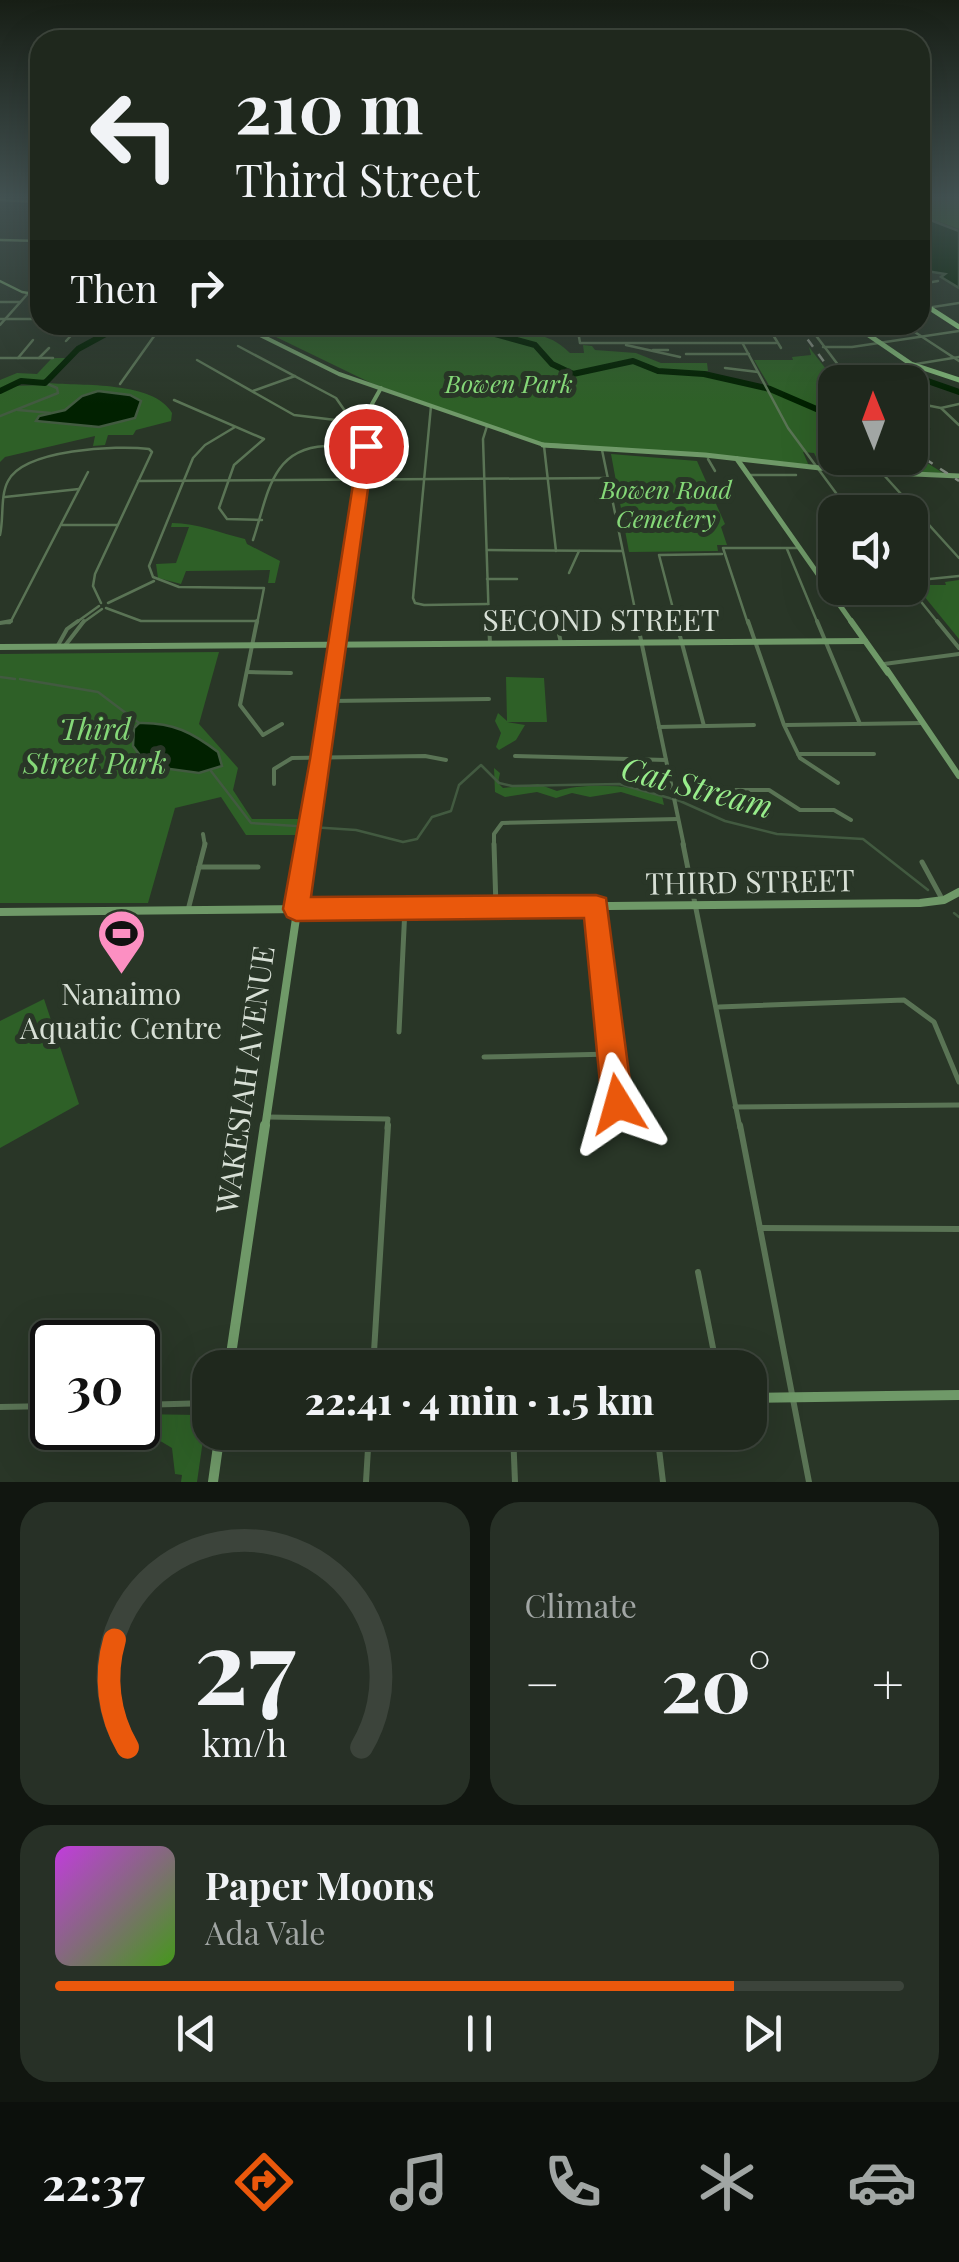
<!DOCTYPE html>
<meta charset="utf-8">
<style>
body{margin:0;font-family:"Playfair Display",serif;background:#273026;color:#f1f3f6;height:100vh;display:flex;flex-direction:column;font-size:38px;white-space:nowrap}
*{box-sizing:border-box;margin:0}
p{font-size:32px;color:#a1a6a4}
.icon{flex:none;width:55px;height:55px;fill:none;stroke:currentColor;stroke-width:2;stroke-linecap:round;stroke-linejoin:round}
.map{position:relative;height:1482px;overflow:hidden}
.sheet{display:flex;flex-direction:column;gap:20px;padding:20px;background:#111610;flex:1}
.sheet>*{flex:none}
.banner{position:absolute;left:30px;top:30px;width:900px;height:305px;border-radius:30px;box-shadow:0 10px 40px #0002,0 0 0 2px #3c443b;background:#1f281d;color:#f1f3f6;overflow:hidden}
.needle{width:65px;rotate:359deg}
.tools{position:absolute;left:818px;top:365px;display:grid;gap:20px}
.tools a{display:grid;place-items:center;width:110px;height:110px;border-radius:20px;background:#1f281d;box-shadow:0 10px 40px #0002,0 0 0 2px #3c443b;font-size:50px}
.speed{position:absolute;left:30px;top:1320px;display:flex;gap:20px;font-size:50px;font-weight:700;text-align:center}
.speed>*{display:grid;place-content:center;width:130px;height:130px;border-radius:50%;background:#1f281d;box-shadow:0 10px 40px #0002,0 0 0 2px #3c443b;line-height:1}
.speed .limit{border:5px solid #111;border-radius:15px;background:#fff;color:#111}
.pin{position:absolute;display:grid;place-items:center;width:85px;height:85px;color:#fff;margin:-42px;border:5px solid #fff;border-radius:50%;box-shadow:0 2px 10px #0007}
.me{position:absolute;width:110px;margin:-55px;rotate:352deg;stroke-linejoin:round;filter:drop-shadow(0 0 8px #0008)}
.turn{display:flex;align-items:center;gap:35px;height:210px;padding:0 40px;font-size:45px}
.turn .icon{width:130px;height:130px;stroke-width:2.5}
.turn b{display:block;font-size:70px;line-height:85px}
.then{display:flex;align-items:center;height:95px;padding:0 40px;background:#0003;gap:20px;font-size:38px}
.big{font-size:75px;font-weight:800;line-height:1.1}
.sheet .tile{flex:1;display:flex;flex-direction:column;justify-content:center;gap:15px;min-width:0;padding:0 35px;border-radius:30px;background:#273026}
.sheet .dial{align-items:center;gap:0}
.dial svg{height:260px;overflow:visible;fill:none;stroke:#3c443b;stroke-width:7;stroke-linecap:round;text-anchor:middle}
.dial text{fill:#f1f3f6;stroke:none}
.song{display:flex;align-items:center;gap:30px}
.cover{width:120px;height:120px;border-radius:15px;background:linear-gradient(135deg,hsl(290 70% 55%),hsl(100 70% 35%))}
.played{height:10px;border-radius:5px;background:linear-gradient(90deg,#ea580c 80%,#3c443b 80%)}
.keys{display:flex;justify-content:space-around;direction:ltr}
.heat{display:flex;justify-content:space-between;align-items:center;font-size:55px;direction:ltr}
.sheet .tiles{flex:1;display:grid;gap:20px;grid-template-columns:1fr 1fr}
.tile:last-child{grid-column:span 2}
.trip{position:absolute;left:192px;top:1350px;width:575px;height:100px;border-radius:30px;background:#1f281d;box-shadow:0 10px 40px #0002,0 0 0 2px #3c443b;font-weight:800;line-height:100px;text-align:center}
.tab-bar{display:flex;height:160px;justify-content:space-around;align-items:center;background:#0c100c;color:#a1a6a4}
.tab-bar .icon{width:70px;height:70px}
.tab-bar .on{color:#ea580c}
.tab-bar b{font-size:45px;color:#f1f3f6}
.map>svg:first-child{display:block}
</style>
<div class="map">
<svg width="959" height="1482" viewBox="0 0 959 1482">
<rect width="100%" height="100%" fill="#293627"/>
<g fill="#2e6027">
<polygon points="920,196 959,196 959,229 920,215"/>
<path d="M243 325H507C533 341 544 328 570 353H584L583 345 592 346 595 350 636 353 661 363H707L708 371H673L708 373 770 387 754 360H793L792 357 811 355 809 347 836 382 835 458H910V452L943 473 821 467 814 453 803 452 809 466 540 443 371 383 274 336Z"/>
<path d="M52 358H68C41 379 54 383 17 380L11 386 46 385 48 383C82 386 154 381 172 413L171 421 136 430 133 435H108L105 445 93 446 95 436 5 457 0 462V380L17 373 37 374Z"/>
<polygon points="611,454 697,461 725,524 721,527 727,545 717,545 718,551 629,552"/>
<path d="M172 523C198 523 219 533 245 539L247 544 280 561 275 583H268L270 570 186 571 181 584 158 578 156 564 176 563 189 527H171Z"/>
<polygon points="959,580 959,639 915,585 946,585 945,582"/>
<polygon points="219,652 199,724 238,768 233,790 252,819 300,819 298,835 246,835 221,797 175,808 148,903 0,903 0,654"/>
<polygon points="506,677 544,678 547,722 507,722 525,725 516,740 499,750 496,747 501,733 495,721 498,713 507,721"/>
<path d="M494 768 500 773 498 783 503 788 538 784 557 791C583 783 636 784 662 796L664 805 621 792 590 797 572 793 556 798 537 792 505 797 495 792Z"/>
<polygon points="44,999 79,1104 0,1148 0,1021"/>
<polygon points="138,1414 198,1415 204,1433 197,1482 181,1482 182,1475 175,1474 172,1448 157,1439 158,1429 93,1432 89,1442 83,1436 84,1428 138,1428"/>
</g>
<g fill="#012100" stroke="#425a40" stroke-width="2.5">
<polygon points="920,216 959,231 959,288 941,277 945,274 920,270"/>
<polygon points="98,391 130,395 141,401 135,418 99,427 36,421 39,416 65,410 82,396"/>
<path d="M139 723C173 722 193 733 218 752L222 766 199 773 148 766 133 746 134 728Z"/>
</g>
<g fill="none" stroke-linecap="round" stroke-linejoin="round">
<g stroke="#425a40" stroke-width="2.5">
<polyline points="18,410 51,413"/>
<polyline points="0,416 58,393 57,388 45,383"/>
<polyline points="0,677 15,679"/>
<polyline points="20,679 98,692 139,723"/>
<polyline points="211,771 251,823 356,830 403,842 417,839 432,817 451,811 459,785 481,765 499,783 512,786 619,784 680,801 725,821 777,834 863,839 928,890"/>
<polyline points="954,913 959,917"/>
</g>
<g stroke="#012100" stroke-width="6">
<polyline points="422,325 466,326 535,345 552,364 573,374 633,361 658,371 704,374 770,389 835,417"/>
<polyline points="886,382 892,372 899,371 959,392"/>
<polyline points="0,391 21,381 45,383 78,349 122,325"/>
<polyline points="910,414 927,429 910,433"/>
</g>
<g stroke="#5a7455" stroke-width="2.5">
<polyline points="920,284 938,281"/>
<polyline points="0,302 20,302"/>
<polyline points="920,309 959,303"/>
<polyline points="0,319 40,319"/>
<polyline points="0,325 40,280"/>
<polyline points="532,325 529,329 549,333 549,325"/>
<polyline points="577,325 580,343 776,343"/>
<polyline points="767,325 781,348"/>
<polyline points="808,325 851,382"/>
<polyline points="904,325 959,361"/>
<polyline points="66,341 81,325"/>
<polyline points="743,344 788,428 850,512"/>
<polyline points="626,345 680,357"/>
<polyline points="238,346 336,398 345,411 340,421"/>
<polyline points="823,347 852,347 959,331"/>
<polyline points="653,350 668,350"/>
<polyline points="686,354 749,354"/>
<polyline points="0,358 53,358"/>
<polyline points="18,358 33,340"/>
<polyline points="39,358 49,348"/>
<polyline points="197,360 294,415 369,424"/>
<polyline points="916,364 959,357"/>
<polyline points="725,368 758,372"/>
<polyline points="120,384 162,325"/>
<polyline points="253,391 295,376"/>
<polyline points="174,400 264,439 234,465 219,508 227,519 262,520"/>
<polyline points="910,402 941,408 959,404"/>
<polyline points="431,406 413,598 415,603 424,605 488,604"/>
<polyline points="941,408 959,425"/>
<polyline points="487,426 483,439 489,624"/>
<polyline points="235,427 205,445 193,458 149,566 153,577 179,587 264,588 257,624"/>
<polyline points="544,446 556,551"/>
<polyline points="602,450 638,624"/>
<polyline points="708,459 715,471"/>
<polyline points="882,473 959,558"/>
<polyline points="750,475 796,475"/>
<polyline points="138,481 607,478"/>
<polyline points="5,497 79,489"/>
<polyline points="62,525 117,525"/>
<path d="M0 535C4 518 0 496 8 481 24 449 117 445 149 449L152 452 95 574 93 586 101 603"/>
<path d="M253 540C268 496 270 449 325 446L332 453"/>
<polyline points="787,549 818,624"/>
<polyline points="487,550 622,551"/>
<polyline points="569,573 579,551"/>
<polyline points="487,579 517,579"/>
<polyline points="910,581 959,576"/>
<polyline points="910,588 939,624"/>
<polyline points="830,590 854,588"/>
<polyline points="108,603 154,581"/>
<polyline points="106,608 141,621 258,621"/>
<polyline points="554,612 557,624"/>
<polyline points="0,623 10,623 88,472"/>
<polyline points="74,624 99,606"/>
<polyline points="81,624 102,609"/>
<polyline points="677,624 659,555 722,554"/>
<polyline points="748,624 723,548 800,548"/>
</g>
<g stroke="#5a7455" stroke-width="4">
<polyline points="257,621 240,705 263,735 282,724"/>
<polyline points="489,621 490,644"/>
<polyline points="556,621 561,643"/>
<polyline points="637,621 684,846"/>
<polyline points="676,621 704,726"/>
<polyline points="748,621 784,725 800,758 838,783"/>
<polyline points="817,621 860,724"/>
<polyline points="937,621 959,648"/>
<polyline points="0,623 11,621"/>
<polyline points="57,647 67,629 78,621"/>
<polyline points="64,647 84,621"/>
<polyline points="884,664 959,654"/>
<polyline points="247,672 291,673"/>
<polyline points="330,701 489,699"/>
<polyline points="786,725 922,723"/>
<polyline points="659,727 754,725"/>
<polyline points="798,754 874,754"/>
<polyline points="515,756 666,760"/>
<polyline points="274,784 274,769 292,758 425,756 446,760"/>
<polyline points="672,790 769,790 800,810 834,810 851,820"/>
<polyline points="203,834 205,846"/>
<polyline points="494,846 494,834 502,823 678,819"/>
</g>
<g stroke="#5a7455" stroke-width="5">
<polyline points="494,844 496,907"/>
<polyline points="683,844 740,1128"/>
<polyline points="922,862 941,897"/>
<polyline points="199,867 258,867"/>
<polyline points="596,906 604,1010 618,1104"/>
<polyline points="188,910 205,844"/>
<polyline points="719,1007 904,1000 934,1022 959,1082"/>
<polyline points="399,1032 405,908"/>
<polyline points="484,1057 611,1054"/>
<polyline points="735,1107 959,1105"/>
<polyline points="268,1117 388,1119 387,1128"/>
</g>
<g stroke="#5a7455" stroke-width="6">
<polyline points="740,1125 809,1482"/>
<polyline points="760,1228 959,1229"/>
<polyline points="698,1272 717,1368"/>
<polyline points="373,1368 388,1125"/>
<polyline points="138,1405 210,1403"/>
<polyline points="0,1407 52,1406"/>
<polyline points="513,1432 515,1482"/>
<polyline points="657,1432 663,1482"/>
<polyline points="366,1482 369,1432"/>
</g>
<g stroke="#6f9968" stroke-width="2.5">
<polyline points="0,200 40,202"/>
<polyline points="0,240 40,241"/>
<polyline points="0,281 22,292 40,295"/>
</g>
<g stroke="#6f9968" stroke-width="4">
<polyline points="240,325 339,374 544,445 580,447"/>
<polyline points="366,447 372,404 381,388"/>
</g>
<g stroke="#6f9968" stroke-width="5">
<polyline points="543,445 705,455 847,471 959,476"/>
<polyline points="737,459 853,624"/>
<polyline points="339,624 366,445"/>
</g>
<g stroke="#6f9968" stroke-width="6">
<polyline points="851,621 888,673"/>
<polyline points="0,647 865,641"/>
<polyline points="887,670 959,776"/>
<polyline points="306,846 340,621"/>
</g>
<g stroke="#6f9968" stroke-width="8">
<polyline points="0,912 920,903 944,900 959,892"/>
<polyline points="265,1128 307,844"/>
</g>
<g stroke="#6f9968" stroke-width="10">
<polyline points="229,1368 265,1125"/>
<polyline points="750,1398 959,1395"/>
<polyline points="213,1482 220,1432"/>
</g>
<polyline stroke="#7fb576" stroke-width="5" points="854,325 911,364 959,380"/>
<polyline stroke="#8dce82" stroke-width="4" points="920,302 929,308"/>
<polyline stroke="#8dce82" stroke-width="5" points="925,305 959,327"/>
<g stroke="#818b7f" stroke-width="2.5" stroke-dasharray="9 9" stroke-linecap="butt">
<polyline points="797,325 839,382"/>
<polyline points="910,449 959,481"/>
</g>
</g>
<linearGradient id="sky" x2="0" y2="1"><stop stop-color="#171e15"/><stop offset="0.49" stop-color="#435252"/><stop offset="1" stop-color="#435252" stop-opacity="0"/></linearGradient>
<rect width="959" height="403" fill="url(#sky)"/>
<polygon fill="#ea580c" stroke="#983908" stroke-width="2.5" points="366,441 374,446 311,897 596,895 606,898 633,1104 629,1115 618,1120 607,1115 602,1104 584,918 296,921 287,917 283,909 310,759 359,446"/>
<defs>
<symbol id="stadium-pin" viewBox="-11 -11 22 30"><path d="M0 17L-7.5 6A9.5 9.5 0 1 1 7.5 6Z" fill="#fc8fc2" stroke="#293627"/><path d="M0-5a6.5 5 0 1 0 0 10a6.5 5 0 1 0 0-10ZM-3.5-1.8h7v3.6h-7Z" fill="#111"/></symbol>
</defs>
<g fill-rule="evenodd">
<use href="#stadium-pin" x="94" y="906" width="55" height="75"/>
</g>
<g text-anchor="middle" stroke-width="10" stroke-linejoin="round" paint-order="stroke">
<g font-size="25" font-style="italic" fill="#85d878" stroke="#293627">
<text x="509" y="393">Bowen Park</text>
<text x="666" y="499">Bowen Road<tspan x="666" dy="29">Cemetery</tspan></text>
</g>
<g font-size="30" fill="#d8e0d6" stroke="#293627">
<text x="601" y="631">SECOND STREET</text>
<text transform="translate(750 883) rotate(-1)" y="10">THIRD STREET</text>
<text transform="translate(246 1080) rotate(-82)" y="10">WAKESIAH AVENUE</text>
</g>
<g font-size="30" font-style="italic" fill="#85d878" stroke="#293627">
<text x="95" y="740">Third<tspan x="95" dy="34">Street Park</tspan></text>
</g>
<g font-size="30" fill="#d8e0d6" stroke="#293627">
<text x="121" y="1005">Nanaimo<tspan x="121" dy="34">Aquatic Centre</tspan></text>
</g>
<g font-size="32" font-style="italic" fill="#98ed8b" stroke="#293627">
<text transform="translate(697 788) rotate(15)" y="11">Cat Stream</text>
</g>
</g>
</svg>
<div class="tools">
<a><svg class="needle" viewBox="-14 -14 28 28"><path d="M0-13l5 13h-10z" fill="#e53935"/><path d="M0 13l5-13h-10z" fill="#a1a6a4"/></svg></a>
<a><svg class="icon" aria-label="sound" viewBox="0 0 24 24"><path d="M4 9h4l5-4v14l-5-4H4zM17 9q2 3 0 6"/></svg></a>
</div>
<div class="speed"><div class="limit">30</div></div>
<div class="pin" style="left:366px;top:446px;background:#d93025"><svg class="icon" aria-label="arrive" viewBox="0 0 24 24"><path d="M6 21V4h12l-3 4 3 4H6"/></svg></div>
<svg class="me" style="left:618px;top:1104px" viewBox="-20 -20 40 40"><path d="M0-17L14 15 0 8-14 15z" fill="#ea580c" stroke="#fff" stroke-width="4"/></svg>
<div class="trip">22:41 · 4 min · 1.5 km</div>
<div class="banner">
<div class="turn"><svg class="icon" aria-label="left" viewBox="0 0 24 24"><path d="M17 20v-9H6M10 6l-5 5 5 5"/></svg><div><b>210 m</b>Third Street</div></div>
<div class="then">Then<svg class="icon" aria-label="right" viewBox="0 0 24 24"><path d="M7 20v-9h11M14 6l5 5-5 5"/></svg></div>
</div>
</div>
<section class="sheet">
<div class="tiles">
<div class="tile dial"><svg viewBox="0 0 100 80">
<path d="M14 69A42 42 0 1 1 86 69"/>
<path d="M14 69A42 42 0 0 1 10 36" stroke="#ea580c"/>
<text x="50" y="56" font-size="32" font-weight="700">27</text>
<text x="50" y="72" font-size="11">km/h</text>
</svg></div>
<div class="tile"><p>Climate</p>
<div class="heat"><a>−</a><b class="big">20°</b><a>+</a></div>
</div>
<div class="tile">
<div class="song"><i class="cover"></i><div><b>Paper Moons</b><p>Ada Vale</p></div></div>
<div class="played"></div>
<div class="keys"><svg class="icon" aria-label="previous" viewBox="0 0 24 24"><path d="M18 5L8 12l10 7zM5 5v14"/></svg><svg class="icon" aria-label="pause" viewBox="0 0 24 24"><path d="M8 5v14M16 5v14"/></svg><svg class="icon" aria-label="next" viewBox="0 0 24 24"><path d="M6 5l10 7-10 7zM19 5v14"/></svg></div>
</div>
</div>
</section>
<nav class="tab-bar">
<b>22:37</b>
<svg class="icon on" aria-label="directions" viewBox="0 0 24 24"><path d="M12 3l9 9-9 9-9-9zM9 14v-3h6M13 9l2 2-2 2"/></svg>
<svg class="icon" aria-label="music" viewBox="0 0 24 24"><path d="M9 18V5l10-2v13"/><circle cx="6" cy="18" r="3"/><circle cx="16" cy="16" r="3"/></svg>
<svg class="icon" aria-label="phone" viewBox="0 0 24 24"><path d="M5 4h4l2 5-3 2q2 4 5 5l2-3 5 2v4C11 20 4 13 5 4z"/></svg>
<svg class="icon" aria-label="climate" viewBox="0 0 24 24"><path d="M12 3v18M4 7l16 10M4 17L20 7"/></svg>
<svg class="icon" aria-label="car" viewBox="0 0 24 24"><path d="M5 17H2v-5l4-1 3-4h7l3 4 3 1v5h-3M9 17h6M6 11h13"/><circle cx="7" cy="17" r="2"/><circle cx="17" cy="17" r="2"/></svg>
</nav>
